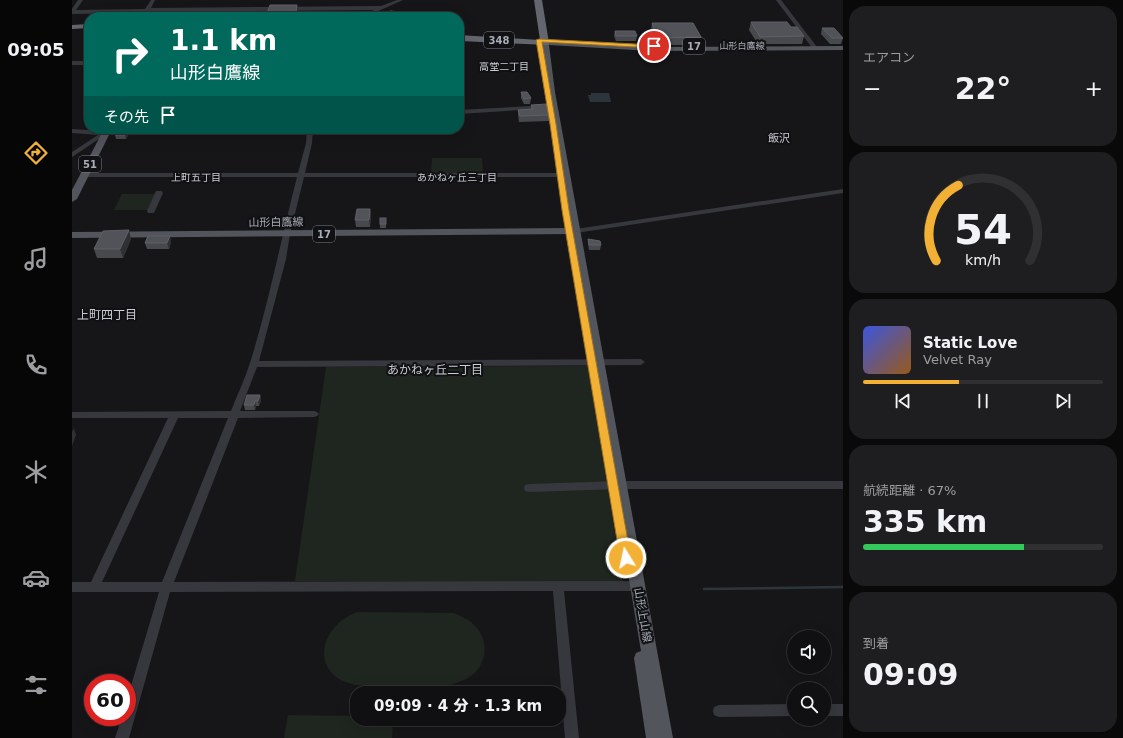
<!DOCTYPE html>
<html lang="ja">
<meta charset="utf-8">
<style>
body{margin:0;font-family:"DejaVu Sans","Noto Sans JP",sans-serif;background:#1e1e20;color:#f1f3f6;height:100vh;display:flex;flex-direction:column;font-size:15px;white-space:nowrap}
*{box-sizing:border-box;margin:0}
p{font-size:13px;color:#9c9d9f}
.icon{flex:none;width:22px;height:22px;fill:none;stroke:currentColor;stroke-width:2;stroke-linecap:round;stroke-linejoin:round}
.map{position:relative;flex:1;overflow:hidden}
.panel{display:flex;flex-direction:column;gap:6px;padding:6px;background:#09090a;width:280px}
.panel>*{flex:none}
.banner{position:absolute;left:12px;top:12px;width:380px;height:122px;border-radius:16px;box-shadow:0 4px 16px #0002,0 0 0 1px #303032;background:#00695c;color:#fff;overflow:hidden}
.fabs{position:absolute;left:715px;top:630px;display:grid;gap:8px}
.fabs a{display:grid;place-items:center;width:44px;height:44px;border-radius:50%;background:#101012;box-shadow:0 4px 16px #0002,0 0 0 1px #303032;font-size:20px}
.speed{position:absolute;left:12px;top:674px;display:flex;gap:8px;font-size:20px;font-weight:700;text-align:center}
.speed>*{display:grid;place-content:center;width:52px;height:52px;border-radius:50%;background:#101012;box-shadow:0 4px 16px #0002,0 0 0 1px #303032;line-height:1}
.speed .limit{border:6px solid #d22;background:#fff;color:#111}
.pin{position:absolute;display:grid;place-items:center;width:34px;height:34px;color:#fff;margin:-17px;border:2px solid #fff;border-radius:50%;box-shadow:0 1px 4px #0007}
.me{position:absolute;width:44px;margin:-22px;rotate:350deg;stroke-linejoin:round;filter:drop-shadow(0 0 3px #0008)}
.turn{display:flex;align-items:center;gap:14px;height:84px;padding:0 20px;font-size:18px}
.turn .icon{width:52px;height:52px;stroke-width:2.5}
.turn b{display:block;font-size:28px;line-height:34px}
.then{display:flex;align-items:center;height:38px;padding:0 20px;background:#0003;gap:8px;font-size:15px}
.big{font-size:30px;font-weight:800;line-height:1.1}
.panel .tile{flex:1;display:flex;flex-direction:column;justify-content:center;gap:6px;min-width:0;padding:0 14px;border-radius:16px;background:#1e1e20}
.panel .dial{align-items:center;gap:0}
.dial svg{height:104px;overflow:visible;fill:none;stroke:#303032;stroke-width:7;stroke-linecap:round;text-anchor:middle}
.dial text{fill:#f1f3f6;stroke:none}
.song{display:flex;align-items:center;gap:12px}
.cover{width:48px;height:48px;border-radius:6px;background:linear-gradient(135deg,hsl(230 70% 55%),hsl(30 70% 35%))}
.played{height:4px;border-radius:2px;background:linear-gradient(90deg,#f2b134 40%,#303032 40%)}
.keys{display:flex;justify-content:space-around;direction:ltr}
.heat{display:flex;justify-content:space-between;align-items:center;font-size:22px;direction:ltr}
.charge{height:6px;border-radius:3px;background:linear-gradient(90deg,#34c759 67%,#303032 0)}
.trip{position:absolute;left:278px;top:686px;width:216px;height:40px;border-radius:16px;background:#101012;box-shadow:0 4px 16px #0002,0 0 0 1px #303032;font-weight:800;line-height:40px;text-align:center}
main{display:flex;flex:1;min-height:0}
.menu{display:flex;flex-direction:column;width:72px;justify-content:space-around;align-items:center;background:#060607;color:#9c9d9f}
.menu .icon{width:28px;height:28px}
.menu .selected{color:#f2b134}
.menu b{font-size:18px;color:#f1f3f6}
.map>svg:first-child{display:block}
</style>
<main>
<nav class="menu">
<b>09:05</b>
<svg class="icon selected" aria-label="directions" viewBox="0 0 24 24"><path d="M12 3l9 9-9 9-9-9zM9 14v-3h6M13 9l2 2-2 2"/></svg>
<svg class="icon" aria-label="music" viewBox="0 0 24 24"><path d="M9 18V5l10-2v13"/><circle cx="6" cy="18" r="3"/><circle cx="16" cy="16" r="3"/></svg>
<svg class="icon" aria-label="phone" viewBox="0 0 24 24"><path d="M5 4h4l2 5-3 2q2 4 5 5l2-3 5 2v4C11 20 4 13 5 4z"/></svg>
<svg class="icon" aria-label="climate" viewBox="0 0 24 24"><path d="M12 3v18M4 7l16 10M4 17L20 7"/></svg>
<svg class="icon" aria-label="car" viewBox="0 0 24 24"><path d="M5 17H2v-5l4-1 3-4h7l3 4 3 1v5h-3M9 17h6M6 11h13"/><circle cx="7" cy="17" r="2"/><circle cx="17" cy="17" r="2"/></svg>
<svg class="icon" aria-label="filters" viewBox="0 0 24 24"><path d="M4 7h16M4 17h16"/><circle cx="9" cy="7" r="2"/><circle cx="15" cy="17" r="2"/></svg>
</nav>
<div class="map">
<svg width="771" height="738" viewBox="0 0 771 738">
<rect width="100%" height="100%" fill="#161618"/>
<g fill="#1e261f">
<polygon points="360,158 410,158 411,173 359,173"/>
<polygon points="50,194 83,194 76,210 42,210"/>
<polygon points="516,366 551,583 223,581 254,367"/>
<path d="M286 612 382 613C386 615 392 617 396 620 413 631 418 653 406 669 400 678 389 681 379 685H283C277 683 268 681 263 676 239 654 259 620 286 612Z"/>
<polygon points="216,715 285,716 285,719 321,719 320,738 212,738"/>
</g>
<polygon fill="#2c353c" points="519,93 537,93 539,102 518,102 516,95 519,95"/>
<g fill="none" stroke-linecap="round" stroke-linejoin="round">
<polyline stroke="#2c353c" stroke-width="2.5" points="632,589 771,587"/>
<g fill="#37383d" fill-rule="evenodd">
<polygon points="6,0 11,0 4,10 73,9 79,0 83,0 79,8 309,6 325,0 331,0 293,17 286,17 302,10 77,12 73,17 70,15 72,13 0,14 0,9"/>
<polygon points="704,0 709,0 745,47 745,49 741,49"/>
<rect x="0" y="61" width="17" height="4"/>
<polygon points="478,105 480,106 480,108 387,114 387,110"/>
<polygon points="0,129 32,131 36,129 63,129 60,131 36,133 0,157 0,152 26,135 0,133"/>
<path d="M235 129H241L240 143 233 173H489L492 175 489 177H232L218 234 214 259 187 361 569 359 573 362 569 365 185 367 168 411H242L245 412 247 414 245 416 242 417 166 418 102 582 566 581 570 583 572 586 570 589 566 591H492L507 738H493L481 591 98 592 57 738H43L50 717H55V699L87 592H0V582H19L96 418H0V412L159 411C165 395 173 379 178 363 197 302 209 239 225 177H13L10 175 13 173H226L234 143ZM106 418H156L90 582H30Z"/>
<polygon points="771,189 771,193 504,233 500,231 504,229"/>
<polygon points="84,191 90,191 91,193 82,213 76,213 75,211"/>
<polygon points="549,481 771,481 771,489 549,489 457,492 453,491 452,488 453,485 457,484"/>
<polygon points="722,704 722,716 647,717 642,715 641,711 642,707 647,705"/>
<rect x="752" y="704" width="19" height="12"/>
</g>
<g fill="#53555c" fill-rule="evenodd">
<polygon points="470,41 580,47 771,46 771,50 580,51 477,45 483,92 601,738 574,738 562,658 564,653 569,651 499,234 0,238 0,232 498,228 475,92"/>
<polygon points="32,129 40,129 5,199 0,202 0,190"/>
</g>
<g fill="#63666e" fill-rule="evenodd">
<polygon points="462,0 470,0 477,43 476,45 387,41 387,35 468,40"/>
<polygon points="17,24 17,28 0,29 0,25"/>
</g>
</g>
<g fill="#47494d">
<polygon points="226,12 225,17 196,17 195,13"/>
<polygon points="679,22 719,27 732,36 730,44 686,44 677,30"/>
<polygon points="580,23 629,37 628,45 585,45 579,30"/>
<polygon points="750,28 771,38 769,44 758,44 749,34"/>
<polygon points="543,31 565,36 564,41 544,41 542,36"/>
<polygon points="449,92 459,98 458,104 452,104 449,98"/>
<polygon points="459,105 477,115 477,121 447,122 446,115 446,110 459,109"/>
<polygon points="57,134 54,139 44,139 43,135"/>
<polygon points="298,209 299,215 298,227 284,227 283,220"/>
<polygon points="314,218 314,228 308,228 308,224"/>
<polygon points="59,239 51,258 25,258 22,249"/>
<polygon points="516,239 529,245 528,250 517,250 516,244"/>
<polygon points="99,242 97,249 75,249 73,243"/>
<polygon points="188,395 189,400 187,406 184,406 183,410 173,410 172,405"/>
</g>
<g fill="#2f3033">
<polygon points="225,5 226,12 225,17 224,17 224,12"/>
<polygon points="56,130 57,134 54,139 53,135"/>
<polygon points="298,209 299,215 298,227 297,220"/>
<polygon points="57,230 59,239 51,258 48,249"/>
<polygon points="98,236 99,242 97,249 95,243"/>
<polygon points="188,395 189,400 187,406 186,401"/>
<polygon points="183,401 184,406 183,410 182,405"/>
<polygon points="2,428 4,435 0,446 0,432"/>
</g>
<g fill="#525359" stroke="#5f6168">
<polygon points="198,5 225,5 224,12 195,13"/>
<polygon points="318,11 352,14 350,17 314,17"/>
<polygon points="679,22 715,22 719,27 725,27 732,36 688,37"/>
<polygon points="580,23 621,23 629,37 586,38"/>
<polygon points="750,28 762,28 771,38 760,38"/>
<polygon points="543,31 563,31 565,36 544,36"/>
<polygon points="449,92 455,92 459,98 452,99"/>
<polygon points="474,104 477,115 448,116 446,110 461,109 459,105"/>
<polygon points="46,130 56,130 53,135 43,135"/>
<polygon points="285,209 298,209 297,220 283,220"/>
<rect x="308" y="218" width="6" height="6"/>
<polygon points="57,230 48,249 22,249 31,231"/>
<polygon points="76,236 98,236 95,243 73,243"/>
<polygon points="516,239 528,241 529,245 517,245"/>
<polygon points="175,395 188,395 186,401 183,401 182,405 172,405"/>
</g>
<polygon fill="#f2b134" stroke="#9d7322" points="467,39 582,45 585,46 582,48 470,42 484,124 497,210 559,558 557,561 554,562 550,561 548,558 490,210 478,124 464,40"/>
<g text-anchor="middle" stroke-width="4" stroke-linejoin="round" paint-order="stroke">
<g font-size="9" fill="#a8adb8" stroke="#111113">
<text x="670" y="49">山形白鷹線</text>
</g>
<g fill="#111113" stroke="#7b7e86" stroke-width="1">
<rect x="412" y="32" width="30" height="16" rx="3"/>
<rect x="611" y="38" width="22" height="16" rx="3"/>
<rect x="7" y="156" width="22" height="16" rx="3"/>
<rect x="241" y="226" width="22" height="16" rx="3"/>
</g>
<g font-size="10" font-weight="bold" fill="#a8adb8">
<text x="427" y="44">348</text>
<text x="622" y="50">17</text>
<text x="18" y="168">51</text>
<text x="252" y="238">17</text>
</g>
<g font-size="10" fill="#c9ccd4" stroke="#111113">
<text x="432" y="70">高堂二丁目</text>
<text x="124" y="181">上町五丁目</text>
<text x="385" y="181">あかねヶ丘三丁目</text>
</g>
<g font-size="11" fill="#c9ccd4" stroke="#111113">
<text x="707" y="142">飯沢</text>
</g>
<g font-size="11" fill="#a8adb8" stroke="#111113">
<text transform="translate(204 222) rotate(-1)" y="4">山形白鷹線</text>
<text transform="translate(571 615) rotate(80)" y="4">山形上山線</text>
</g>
<g font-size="12" fill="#c9ccd4" stroke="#111113">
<text x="35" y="319">上町四丁目</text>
<text x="363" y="374">あかねヶ丘二丁目</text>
</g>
</g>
</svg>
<div class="fabs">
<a><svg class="icon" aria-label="sound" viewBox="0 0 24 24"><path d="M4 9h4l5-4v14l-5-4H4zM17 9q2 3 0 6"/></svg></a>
<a><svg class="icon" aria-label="search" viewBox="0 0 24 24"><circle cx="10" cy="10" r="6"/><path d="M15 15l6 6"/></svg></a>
</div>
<div class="speed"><div class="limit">60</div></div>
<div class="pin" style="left:582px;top:46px;background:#d93025"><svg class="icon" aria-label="arrive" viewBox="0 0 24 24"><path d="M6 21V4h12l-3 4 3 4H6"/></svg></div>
<svg class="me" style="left:554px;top:558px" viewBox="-20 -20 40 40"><circle r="17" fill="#f2b134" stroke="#fff" stroke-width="3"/><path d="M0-11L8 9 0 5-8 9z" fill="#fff"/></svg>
<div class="trip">09:09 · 4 分 · 1.3 km</div>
<div class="banner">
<div class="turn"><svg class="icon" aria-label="right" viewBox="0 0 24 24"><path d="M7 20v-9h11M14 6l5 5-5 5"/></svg><div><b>1.1 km</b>山形白鷹線</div></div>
<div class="then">その先<svg class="icon" aria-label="arrive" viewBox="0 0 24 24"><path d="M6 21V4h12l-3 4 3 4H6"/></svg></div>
</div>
</div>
<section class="panel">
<div class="tile"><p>エアコン</p>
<div class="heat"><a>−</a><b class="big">22°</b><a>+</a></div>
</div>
<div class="tile dial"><svg viewBox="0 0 100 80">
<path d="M14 69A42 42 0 1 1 86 69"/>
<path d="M14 69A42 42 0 0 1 31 11" stroke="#f2b134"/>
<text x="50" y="56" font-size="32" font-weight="700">54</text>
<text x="50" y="72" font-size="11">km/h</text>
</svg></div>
<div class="tile">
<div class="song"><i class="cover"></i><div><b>Static Love</b><p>Velvet Ray</p></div></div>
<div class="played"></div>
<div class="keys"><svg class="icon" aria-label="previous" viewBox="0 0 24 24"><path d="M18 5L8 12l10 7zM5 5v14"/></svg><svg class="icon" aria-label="pause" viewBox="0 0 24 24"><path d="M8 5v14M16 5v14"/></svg><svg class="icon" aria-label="next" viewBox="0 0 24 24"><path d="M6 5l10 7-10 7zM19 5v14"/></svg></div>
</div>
<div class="tile"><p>航続距離 · 67%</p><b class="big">335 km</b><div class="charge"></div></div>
<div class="tile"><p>到着</p><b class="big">09:09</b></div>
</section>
</main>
